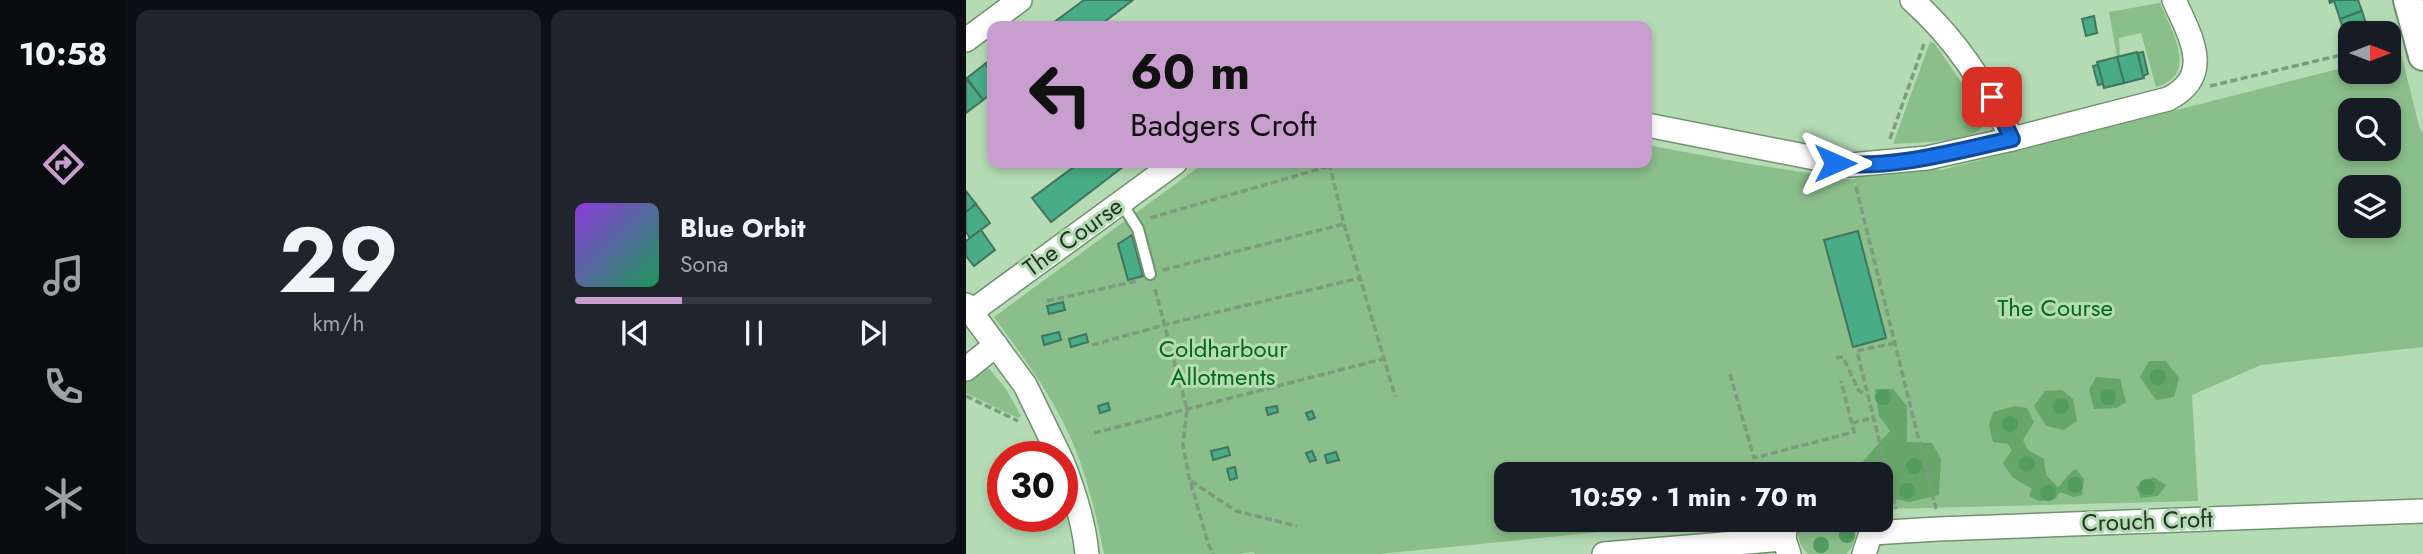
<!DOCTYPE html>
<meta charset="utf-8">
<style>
body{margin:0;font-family:Jost,sans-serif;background:#20242c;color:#f1f3f6;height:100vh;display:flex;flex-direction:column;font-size:26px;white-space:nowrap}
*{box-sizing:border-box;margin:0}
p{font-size:23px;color:#9ea1a6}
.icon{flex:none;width:38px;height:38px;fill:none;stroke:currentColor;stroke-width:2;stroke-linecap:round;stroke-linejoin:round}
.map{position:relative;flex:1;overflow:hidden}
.side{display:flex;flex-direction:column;gap:10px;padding:10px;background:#0d0f14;width:840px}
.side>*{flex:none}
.banner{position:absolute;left:21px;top:21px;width:665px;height:147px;border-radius:14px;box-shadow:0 4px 10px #0003;background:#c89ece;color:#111;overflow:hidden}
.needle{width:46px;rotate:90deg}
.fabs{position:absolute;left:1372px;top:21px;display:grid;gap:14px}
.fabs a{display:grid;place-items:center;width:63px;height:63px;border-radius:14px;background:#171b24;box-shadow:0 4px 10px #0003;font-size:35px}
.speed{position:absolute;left:21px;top:441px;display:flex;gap:14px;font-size:35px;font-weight:700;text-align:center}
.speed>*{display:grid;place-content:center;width:91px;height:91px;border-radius:50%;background:#171b24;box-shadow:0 4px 10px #0003;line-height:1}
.speed .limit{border:10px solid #d22;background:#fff;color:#111}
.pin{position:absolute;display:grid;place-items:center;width:60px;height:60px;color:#fff;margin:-30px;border-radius:14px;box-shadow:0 4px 10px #0006}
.me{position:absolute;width:77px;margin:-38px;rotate:90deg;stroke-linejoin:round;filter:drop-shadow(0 0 5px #0008)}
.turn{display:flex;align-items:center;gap:24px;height:147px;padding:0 28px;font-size:32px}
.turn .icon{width:91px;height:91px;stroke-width:2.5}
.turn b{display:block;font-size:49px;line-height:60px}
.side .tile{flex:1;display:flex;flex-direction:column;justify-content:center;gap:10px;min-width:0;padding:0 24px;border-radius:14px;background:#20242c}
.side .dial{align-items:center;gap:0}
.dial b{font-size:91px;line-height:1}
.song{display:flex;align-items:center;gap:21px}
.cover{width:84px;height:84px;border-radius:10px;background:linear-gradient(135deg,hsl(270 70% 55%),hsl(150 70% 35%))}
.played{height:7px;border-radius:4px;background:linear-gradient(90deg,#c89ece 30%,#363941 30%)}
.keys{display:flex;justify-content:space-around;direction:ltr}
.side .tiles{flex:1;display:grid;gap:10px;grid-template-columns:repeat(2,1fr)}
.trip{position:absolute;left:528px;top:462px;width:399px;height:70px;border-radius:14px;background:#171b24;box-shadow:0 4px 10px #0003;font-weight:700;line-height:70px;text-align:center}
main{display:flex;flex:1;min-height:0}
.menu{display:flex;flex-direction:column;width:126px;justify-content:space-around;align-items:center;background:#090b0e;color:#9ea1a6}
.menu .icon{width:49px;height:49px}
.menu .current{color:#c89ece}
.menu b{font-size:32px;color:#f1f3f6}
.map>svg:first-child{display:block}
</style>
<main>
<nav class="menu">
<b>10:58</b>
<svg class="icon current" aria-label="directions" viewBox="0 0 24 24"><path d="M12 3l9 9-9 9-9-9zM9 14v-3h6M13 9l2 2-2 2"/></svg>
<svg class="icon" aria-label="music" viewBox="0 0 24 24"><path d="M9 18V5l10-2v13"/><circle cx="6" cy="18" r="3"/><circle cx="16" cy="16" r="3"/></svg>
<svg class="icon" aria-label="phone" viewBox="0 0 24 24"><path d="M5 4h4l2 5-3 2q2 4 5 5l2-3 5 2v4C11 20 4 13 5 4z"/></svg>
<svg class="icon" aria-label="climate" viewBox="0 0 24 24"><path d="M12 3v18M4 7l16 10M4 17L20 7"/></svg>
</nav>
<section class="side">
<div class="tiles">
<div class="tile dial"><b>29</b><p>km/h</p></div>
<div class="tile">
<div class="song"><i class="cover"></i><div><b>Blue Orbit</b><p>Sona</p></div></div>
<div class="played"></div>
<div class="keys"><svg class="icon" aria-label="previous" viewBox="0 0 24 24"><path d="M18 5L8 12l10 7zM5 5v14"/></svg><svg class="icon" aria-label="pause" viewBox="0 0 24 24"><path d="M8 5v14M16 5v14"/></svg><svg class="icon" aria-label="next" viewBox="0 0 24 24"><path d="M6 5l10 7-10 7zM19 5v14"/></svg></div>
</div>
</div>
</section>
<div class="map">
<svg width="1457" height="554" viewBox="0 0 1457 554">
<rect width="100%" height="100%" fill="#b4dbb4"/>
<g fill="#8abe8b" fill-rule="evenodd">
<path d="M1194 3C1205 30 1234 75 1190 87L1175 33 1153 38 1154 56 1151 57 1143 12Z"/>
<path d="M964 42 968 43 1019 116C1019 122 1018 127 1012 131 996 142 947 143 927 144Z"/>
<path d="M1435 53 1453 126 1457 134V347L1295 365 1226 395 1232 501 918 509 915 501V474C908 474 899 475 892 474 871 470 861 465 840 474H541V520H755L413 554H289L287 552 273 554H138C129 509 118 462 96 420 78 384 52 350 28 317L238 163H681V145L784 164 887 180 933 160 975 170 1384 66V72H1423V56ZM1384 110H1423V149H1384ZM1384 187H1423V226H1384Z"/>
<polygon points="21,366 40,389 55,416 52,418 0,393 0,380"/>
<path d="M835 520H887C892 532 890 544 880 554H842C832 544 829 532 835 520Z"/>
</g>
<g fill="#66a669">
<polygon points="1183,361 1200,361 1213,378 1208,397 1190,400 1174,377"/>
<polygon points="1130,377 1154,379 1160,402 1151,408 1128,409 1123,390"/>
<polygon points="909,389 927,389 941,406 941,442 966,443 975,459 973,495 943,502 915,496 915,474 896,474 891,468 924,431 913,416"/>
<polygon points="1096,390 1107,399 1111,421 1098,430 1080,426 1068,406 1079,391"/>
<path d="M1049 406 1061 408 1068 422 1057 440 1062 450 1078 459 1080 475 1092 487C1099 481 1101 474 1110 469L1118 479 1116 495 1107 497 1094 492 1089 499 1073 501 1063 496 1066 489 1046 477 1037 463 1046 450 1042 444 1027 442 1023 425 1027 412Z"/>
<polygon points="1187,477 1200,485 1192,496 1175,498 1170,487"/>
</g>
<g fill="#48ac86" stroke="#41755f" stroke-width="2">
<polygon points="118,0 167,0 133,26 83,26"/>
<polygon points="1363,0 1392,0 1396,11 1374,19 1368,1 1364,3"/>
<polygon points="1396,11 1402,30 1399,31 1399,33 1384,33 1384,41 1381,42 1374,19"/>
<polygon points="1128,16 1131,33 1120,36 1116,19"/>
<polygon points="1171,52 1178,78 1158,83 1151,57"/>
<polygon points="1177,52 1182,74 1177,76 1172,53"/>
<polygon points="1151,57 1158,83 1138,88 1131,62"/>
<polygon points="26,58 26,74 19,64"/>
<polygon points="19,64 26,74 26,93 17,100 1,78"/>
<polygon points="1132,65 1137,84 1132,85 1127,66"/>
<polygon points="0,78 17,100 0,113"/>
<polygon points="113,163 162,163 85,222 66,198"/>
<polygon points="0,191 10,204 0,212"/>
<polygon points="10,204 24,223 4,238 0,232 0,212"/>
<polygon points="15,230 29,250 8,266 0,256 0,241"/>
<polygon points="892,231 920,338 887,347 858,240"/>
<polygon points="166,235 177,276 162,280 152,244"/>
<polygon points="97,302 99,310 83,314 81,306"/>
<polygon points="93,332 95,340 78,345 76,336"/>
<polygon points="120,334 122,342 105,347 103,339"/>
<polygon points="142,403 144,410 134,413 132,406"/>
<polygon points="311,406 312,412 302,415 300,408"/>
<polygon points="346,411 349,418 343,420 340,413"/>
<polygon points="262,447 264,455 247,460 245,451"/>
<polygon points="346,451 350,460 344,462 340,453"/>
<polygon points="370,452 373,460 361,463 359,455"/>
<polygon points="269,467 271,478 264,480 261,469"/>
</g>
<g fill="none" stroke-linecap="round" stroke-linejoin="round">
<defs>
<polyline id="service" points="155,202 172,229 184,274"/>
<g id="minor">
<path d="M946 0C990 39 1020 86 1046 139"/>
<polyline points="0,40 54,0"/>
<path d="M681 125 884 165 961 158 1046 139 1202 99C1249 75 1224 36 1208 0"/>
<polyline points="0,305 59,385 94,457"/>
<polyline points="5,312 209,163"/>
<polyline points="0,369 30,345"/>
<path d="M96 461C108 491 118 522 121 554"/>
<polyline points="820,520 818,539 823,554"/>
<polyline points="905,533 972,529 1457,511"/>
<polyline points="638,554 818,539"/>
<polyline points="898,554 905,533 902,520"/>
</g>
<polyline id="tertiary" points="1442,0 1457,56"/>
</defs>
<use href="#service" stroke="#6f936f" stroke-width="14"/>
<use href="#minor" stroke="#6f936f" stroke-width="26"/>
<use href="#tertiary" stroke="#6f936f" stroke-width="32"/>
<g stroke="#7d9b7d" stroke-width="3.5" stroke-dasharray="7 3.5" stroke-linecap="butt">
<polyline points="1244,86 1384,53"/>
<polyline points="924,139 958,44"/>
<polyline points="363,163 378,224 429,396"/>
<polyline points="890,187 970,509"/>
<polyline points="184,218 364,166"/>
<polyline points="197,270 378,224"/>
<polyline points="189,289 221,409 217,445 223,477 242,543 247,554"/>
<polyline points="81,301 171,281"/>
<polyline points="929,343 891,351 930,509"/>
<polyline points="126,345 198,325 394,278"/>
<polyline points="870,358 877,357 893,391 901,395"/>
<polyline points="764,374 788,458 888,432 875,381"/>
<polyline points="0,396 52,421"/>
<polyline points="886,423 907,418"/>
<polyline points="128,433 417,359"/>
<polyline points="225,481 270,511 331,526"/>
</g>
<use href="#service" stroke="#fff" stroke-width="10"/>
<use href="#minor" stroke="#fff" stroke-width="23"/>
<use href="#tertiary" stroke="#fff" stroke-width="28"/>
</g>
<g fill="#539c60">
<circle cx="1192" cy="377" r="8"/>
<circle cx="917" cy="397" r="8"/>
<circle cx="1142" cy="397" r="8"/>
<circle cx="1095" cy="406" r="8"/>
<circle cx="1044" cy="424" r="8"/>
<circle cx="1061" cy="464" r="8"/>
<circle cx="948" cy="466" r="8"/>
<circle cx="1109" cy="485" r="8"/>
<circle cx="1181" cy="487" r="8"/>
<circle cx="941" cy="491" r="8"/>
<circle cx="1082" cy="493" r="8"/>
<circle cx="881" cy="535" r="8"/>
<circle cx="855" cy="545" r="8"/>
</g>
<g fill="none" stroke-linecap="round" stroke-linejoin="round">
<defs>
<path id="route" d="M869 163C926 170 990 151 1046 139L1026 97"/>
</defs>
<use href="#route" stroke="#114b97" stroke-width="18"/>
<use href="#route" stroke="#1a73e8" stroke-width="12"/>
</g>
<g text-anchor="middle" stroke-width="6" stroke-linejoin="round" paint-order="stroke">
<g font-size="24" fill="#253425" stroke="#b4dbb4">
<text transform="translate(107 237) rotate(-36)" y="8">The Course</text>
<text transform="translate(1181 521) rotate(-2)" y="8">Crouch Croft</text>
</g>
<g font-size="24" fill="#03691b" stroke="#b4dbb4">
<text x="1089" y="316">The Course</text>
<text x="257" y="357">Coldharbour<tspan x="257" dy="28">Allotments</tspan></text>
</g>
</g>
</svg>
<div class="fabs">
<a><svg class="needle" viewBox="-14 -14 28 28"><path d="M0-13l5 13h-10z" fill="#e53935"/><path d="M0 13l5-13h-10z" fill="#9ea1a6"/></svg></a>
<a><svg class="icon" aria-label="search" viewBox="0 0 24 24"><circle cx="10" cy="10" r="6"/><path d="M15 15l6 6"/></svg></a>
<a><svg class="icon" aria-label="layers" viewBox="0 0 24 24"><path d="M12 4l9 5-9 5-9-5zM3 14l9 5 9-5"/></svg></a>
</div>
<div class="speed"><div class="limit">30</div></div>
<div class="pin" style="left:1026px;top:97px;background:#d93025"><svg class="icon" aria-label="arrive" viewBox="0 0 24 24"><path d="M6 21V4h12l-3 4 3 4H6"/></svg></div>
<svg class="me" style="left:869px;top:163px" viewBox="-20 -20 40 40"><path d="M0-17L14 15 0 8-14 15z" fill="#1a73e8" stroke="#fff" stroke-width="4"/></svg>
<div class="trip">10:59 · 1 min · 70 m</div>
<div class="banner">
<div class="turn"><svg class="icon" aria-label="left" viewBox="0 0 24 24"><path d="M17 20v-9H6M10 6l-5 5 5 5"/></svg><div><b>60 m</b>Badgers Croft</div></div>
</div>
</div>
</main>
